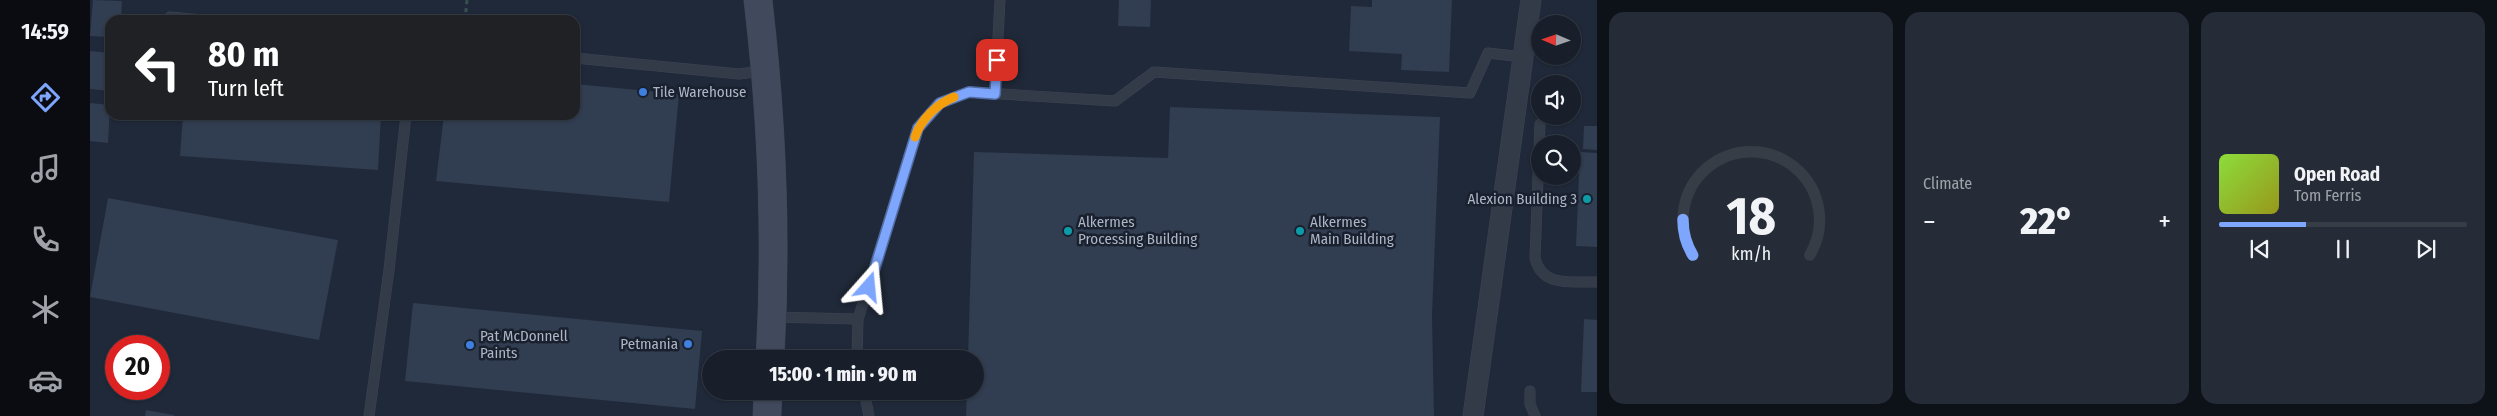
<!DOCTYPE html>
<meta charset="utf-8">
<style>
body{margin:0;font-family:"Fira Sans Condensed",sans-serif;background:#252c37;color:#f1f3f6;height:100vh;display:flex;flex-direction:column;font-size:19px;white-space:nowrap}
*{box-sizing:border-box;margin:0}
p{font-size:16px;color:#9fa2a9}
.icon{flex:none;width:28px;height:28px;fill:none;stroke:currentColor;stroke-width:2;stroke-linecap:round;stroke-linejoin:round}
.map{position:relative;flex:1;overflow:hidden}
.panel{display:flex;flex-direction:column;gap:12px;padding:12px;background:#0d1118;width:900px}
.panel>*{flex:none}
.hud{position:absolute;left:15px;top:15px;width:475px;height:105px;border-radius:15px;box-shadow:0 1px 4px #0004,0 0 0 1px #363d47;background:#202124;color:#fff;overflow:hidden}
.needle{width:32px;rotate:272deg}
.buttons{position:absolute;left:1441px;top:15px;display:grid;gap:10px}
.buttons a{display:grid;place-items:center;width:50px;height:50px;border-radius:50%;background:#181f2b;box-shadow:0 1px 4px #0004,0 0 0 1px #363d47;font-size:25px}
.speed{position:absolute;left:15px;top:335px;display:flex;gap:10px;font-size:25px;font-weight:700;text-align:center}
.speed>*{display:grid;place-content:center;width:65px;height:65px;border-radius:50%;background:#181f2b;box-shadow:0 1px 4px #0004,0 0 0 1px #363d47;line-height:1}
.speed .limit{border:8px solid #d22;background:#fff;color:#111}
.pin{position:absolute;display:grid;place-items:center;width:42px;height:42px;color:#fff;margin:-21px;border-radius:10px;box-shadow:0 2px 8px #0006}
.me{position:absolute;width:55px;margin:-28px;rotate:18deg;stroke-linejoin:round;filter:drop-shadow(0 0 4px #0008)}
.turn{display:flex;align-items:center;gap:18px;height:105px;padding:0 20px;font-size:22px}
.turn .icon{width:65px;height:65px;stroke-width:2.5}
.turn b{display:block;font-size:35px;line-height:42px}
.big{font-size:38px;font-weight:800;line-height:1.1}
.panel .tile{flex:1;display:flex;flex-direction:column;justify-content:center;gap:8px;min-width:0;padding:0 18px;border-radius:15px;background:#252c37}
.panel .dial{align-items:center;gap:0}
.dial svg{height:130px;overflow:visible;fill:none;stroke:#363d47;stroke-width:7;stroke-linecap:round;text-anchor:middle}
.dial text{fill:#f1f3f6;stroke:none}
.song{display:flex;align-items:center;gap:15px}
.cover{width:60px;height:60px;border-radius:8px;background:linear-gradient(135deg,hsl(90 70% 55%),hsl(60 70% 35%))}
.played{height:5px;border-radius:2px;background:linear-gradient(90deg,#7da6fc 35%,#363d47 35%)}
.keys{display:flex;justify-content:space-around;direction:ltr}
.heat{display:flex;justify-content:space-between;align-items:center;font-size:28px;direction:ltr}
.panel .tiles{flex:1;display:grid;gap:12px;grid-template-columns:repeat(3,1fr)}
.trip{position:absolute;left:612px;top:350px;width:282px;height:50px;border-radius:25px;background:#181f2b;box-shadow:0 1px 4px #0004,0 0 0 1px #363d47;font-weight:800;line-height:50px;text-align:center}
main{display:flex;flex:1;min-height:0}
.dock{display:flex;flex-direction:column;width:90px;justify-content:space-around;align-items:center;background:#0a0c11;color:#9fa2a9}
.dock .icon{width:35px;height:35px}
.dock .current{color:#7da6fc}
.dock b{font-size:22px;color:#f1f3f6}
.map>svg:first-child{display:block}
</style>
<main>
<nav class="dock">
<b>14:59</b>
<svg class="icon current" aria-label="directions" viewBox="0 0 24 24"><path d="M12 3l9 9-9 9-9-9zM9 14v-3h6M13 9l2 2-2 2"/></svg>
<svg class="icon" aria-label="music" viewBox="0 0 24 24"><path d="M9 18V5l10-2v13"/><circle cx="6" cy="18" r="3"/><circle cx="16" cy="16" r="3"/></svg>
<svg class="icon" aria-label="phone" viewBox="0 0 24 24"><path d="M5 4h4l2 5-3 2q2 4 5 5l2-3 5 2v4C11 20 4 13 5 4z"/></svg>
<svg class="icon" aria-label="climate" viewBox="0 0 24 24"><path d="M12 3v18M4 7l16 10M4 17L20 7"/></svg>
<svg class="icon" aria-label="car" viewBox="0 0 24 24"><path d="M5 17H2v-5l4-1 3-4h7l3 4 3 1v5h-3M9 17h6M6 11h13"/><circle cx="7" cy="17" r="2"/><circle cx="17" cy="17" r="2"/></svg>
</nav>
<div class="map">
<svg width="1507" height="416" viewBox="0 0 1507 416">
<rect width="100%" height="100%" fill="#202939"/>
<g fill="#313d50">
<polygon points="3,0 32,1 31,20 20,20 20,37 0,36"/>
<polygon points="1029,0 1061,0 1060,27 1028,26"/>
<polygon points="1282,0 1362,0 1359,72 1311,70 1312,54 1259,51 1261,6 1282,7"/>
<polygon points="0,51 20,53 20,91 0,89"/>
<polygon points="485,84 589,94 579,202 346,181 354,115 485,115"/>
<polygon points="0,103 20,105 18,143 0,141"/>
<polygon points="1080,107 1350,117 1342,315 1344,416 876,416 877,391 886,391 886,359 878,359 884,152 1078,158"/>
<polygon points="93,115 291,115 288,170 90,156"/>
<polygon points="1494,126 1507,126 1507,150 1493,149"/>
<polygon points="1490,152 1507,153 1507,247 1486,246"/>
<polygon points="18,198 248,240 229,340 0,297"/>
<polygon points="323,303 612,331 605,409 315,381"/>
<polygon points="1494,319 1507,320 1507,392 1491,392"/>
<polygon points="56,410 84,415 84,416 55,416"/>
</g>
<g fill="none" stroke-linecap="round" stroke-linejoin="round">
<defs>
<g id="service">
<polyline points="80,17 112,20"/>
<polyline points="485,58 649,74 673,71"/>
<polyline points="905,94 910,0"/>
<path d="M1450 124 1445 258C1452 288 1482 281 1507 282"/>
<polyline points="682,317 768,319"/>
<polyline points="767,359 768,319 828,128 850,103 879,92 1025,101 1064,72 1380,93 1398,53 1433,57"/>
<polyline points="774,391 779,416"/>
<polyline points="1440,391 1440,404 1445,416"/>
<polyline points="279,416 299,270 316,115"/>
</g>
<polyline id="minor" points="1383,416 1441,0"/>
<g id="secondary">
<path d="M668 0C682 119 687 239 680 359"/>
<polyline points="677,416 678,391"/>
</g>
</defs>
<use href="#service" stroke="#3d4453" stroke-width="11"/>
<use href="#minor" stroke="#3d4453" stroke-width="21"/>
<use href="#secondary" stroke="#3d4453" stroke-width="29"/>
<polyline stroke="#3a4f52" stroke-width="3" stroke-dasharray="4 4" stroke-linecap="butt" points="375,20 377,0"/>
<use href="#service" stroke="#333b49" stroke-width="10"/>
<use href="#minor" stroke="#333b49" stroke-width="20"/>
<use href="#secondary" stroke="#414a5d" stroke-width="28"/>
</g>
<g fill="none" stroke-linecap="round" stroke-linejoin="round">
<defs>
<polyline id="route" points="779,287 828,128 850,103 879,92 905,94 907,60"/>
</defs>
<use href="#route" stroke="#516ca4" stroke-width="12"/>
<use href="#route" stroke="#7da6fc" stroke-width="9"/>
<path stroke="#f59e0b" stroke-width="9" d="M825 137C831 119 847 104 864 97"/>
</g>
<g fill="#3f7fe0" stroke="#19202e" stroke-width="2">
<circle cx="553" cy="92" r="5"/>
<circle cx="598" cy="344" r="5"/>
<circle cx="380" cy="345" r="5"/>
</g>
<g fill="#0f9aa8" stroke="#19202e" stroke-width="2">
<circle cx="1497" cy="199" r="5"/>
<circle cx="978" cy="231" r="5"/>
<circle cx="1210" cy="231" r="5"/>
</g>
<g text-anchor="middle" stroke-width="5" stroke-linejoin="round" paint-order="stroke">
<g font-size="15" fill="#aeb6c6" stroke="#19202e" text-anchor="start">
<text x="563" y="97">Tile Warehouse</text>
<text x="1487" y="204" text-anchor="end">Alexion Building 3</text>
<text x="988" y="227">Alkermes<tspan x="988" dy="17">Processing Building</tspan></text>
<text x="1220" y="227">Alkermes<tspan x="1220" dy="17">Main Building</tspan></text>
<text x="390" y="341">Pat McDonnell<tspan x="390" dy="17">Paints</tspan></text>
<text x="588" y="349" text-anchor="end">Petmania</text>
</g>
</g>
</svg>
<div class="buttons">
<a><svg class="needle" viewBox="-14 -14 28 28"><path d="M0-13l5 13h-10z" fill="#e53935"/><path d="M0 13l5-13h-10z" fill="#9fa2a9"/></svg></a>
<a><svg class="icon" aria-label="sound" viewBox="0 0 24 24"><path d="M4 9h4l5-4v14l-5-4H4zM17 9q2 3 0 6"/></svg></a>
<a><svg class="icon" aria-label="search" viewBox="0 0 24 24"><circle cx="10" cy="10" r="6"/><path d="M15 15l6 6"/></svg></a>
</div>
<div class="speed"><div class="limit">20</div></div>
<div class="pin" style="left:907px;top:60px;background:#d93025"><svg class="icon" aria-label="arrive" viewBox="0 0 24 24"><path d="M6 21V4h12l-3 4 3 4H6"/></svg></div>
<svg class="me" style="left:779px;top:287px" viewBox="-20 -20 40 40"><path d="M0-17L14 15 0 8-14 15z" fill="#7da6fc" stroke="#fff" stroke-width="4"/></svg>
<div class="trip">15:00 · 1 min · 90 m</div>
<div class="hud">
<div class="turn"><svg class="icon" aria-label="left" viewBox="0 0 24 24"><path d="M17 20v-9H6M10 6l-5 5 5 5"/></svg><div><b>80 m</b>Turn left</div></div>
</div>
</div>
<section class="panel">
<div class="tiles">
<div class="tile dial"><svg viewBox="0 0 100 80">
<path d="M14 69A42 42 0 1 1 86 69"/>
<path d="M14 69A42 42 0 0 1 8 47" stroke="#7da6fc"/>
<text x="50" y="56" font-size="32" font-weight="700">18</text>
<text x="50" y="72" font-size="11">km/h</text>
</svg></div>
<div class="tile"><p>Climate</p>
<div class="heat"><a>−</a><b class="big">22°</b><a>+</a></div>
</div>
<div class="tile">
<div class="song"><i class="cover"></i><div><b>Open Road</b><p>Tom Ferris</p></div></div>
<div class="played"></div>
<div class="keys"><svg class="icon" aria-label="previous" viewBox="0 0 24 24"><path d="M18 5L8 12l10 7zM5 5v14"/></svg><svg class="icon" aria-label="pause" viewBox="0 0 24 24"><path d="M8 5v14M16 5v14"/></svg><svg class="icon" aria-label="next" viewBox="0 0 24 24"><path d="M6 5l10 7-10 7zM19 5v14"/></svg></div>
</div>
</div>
</section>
</main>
